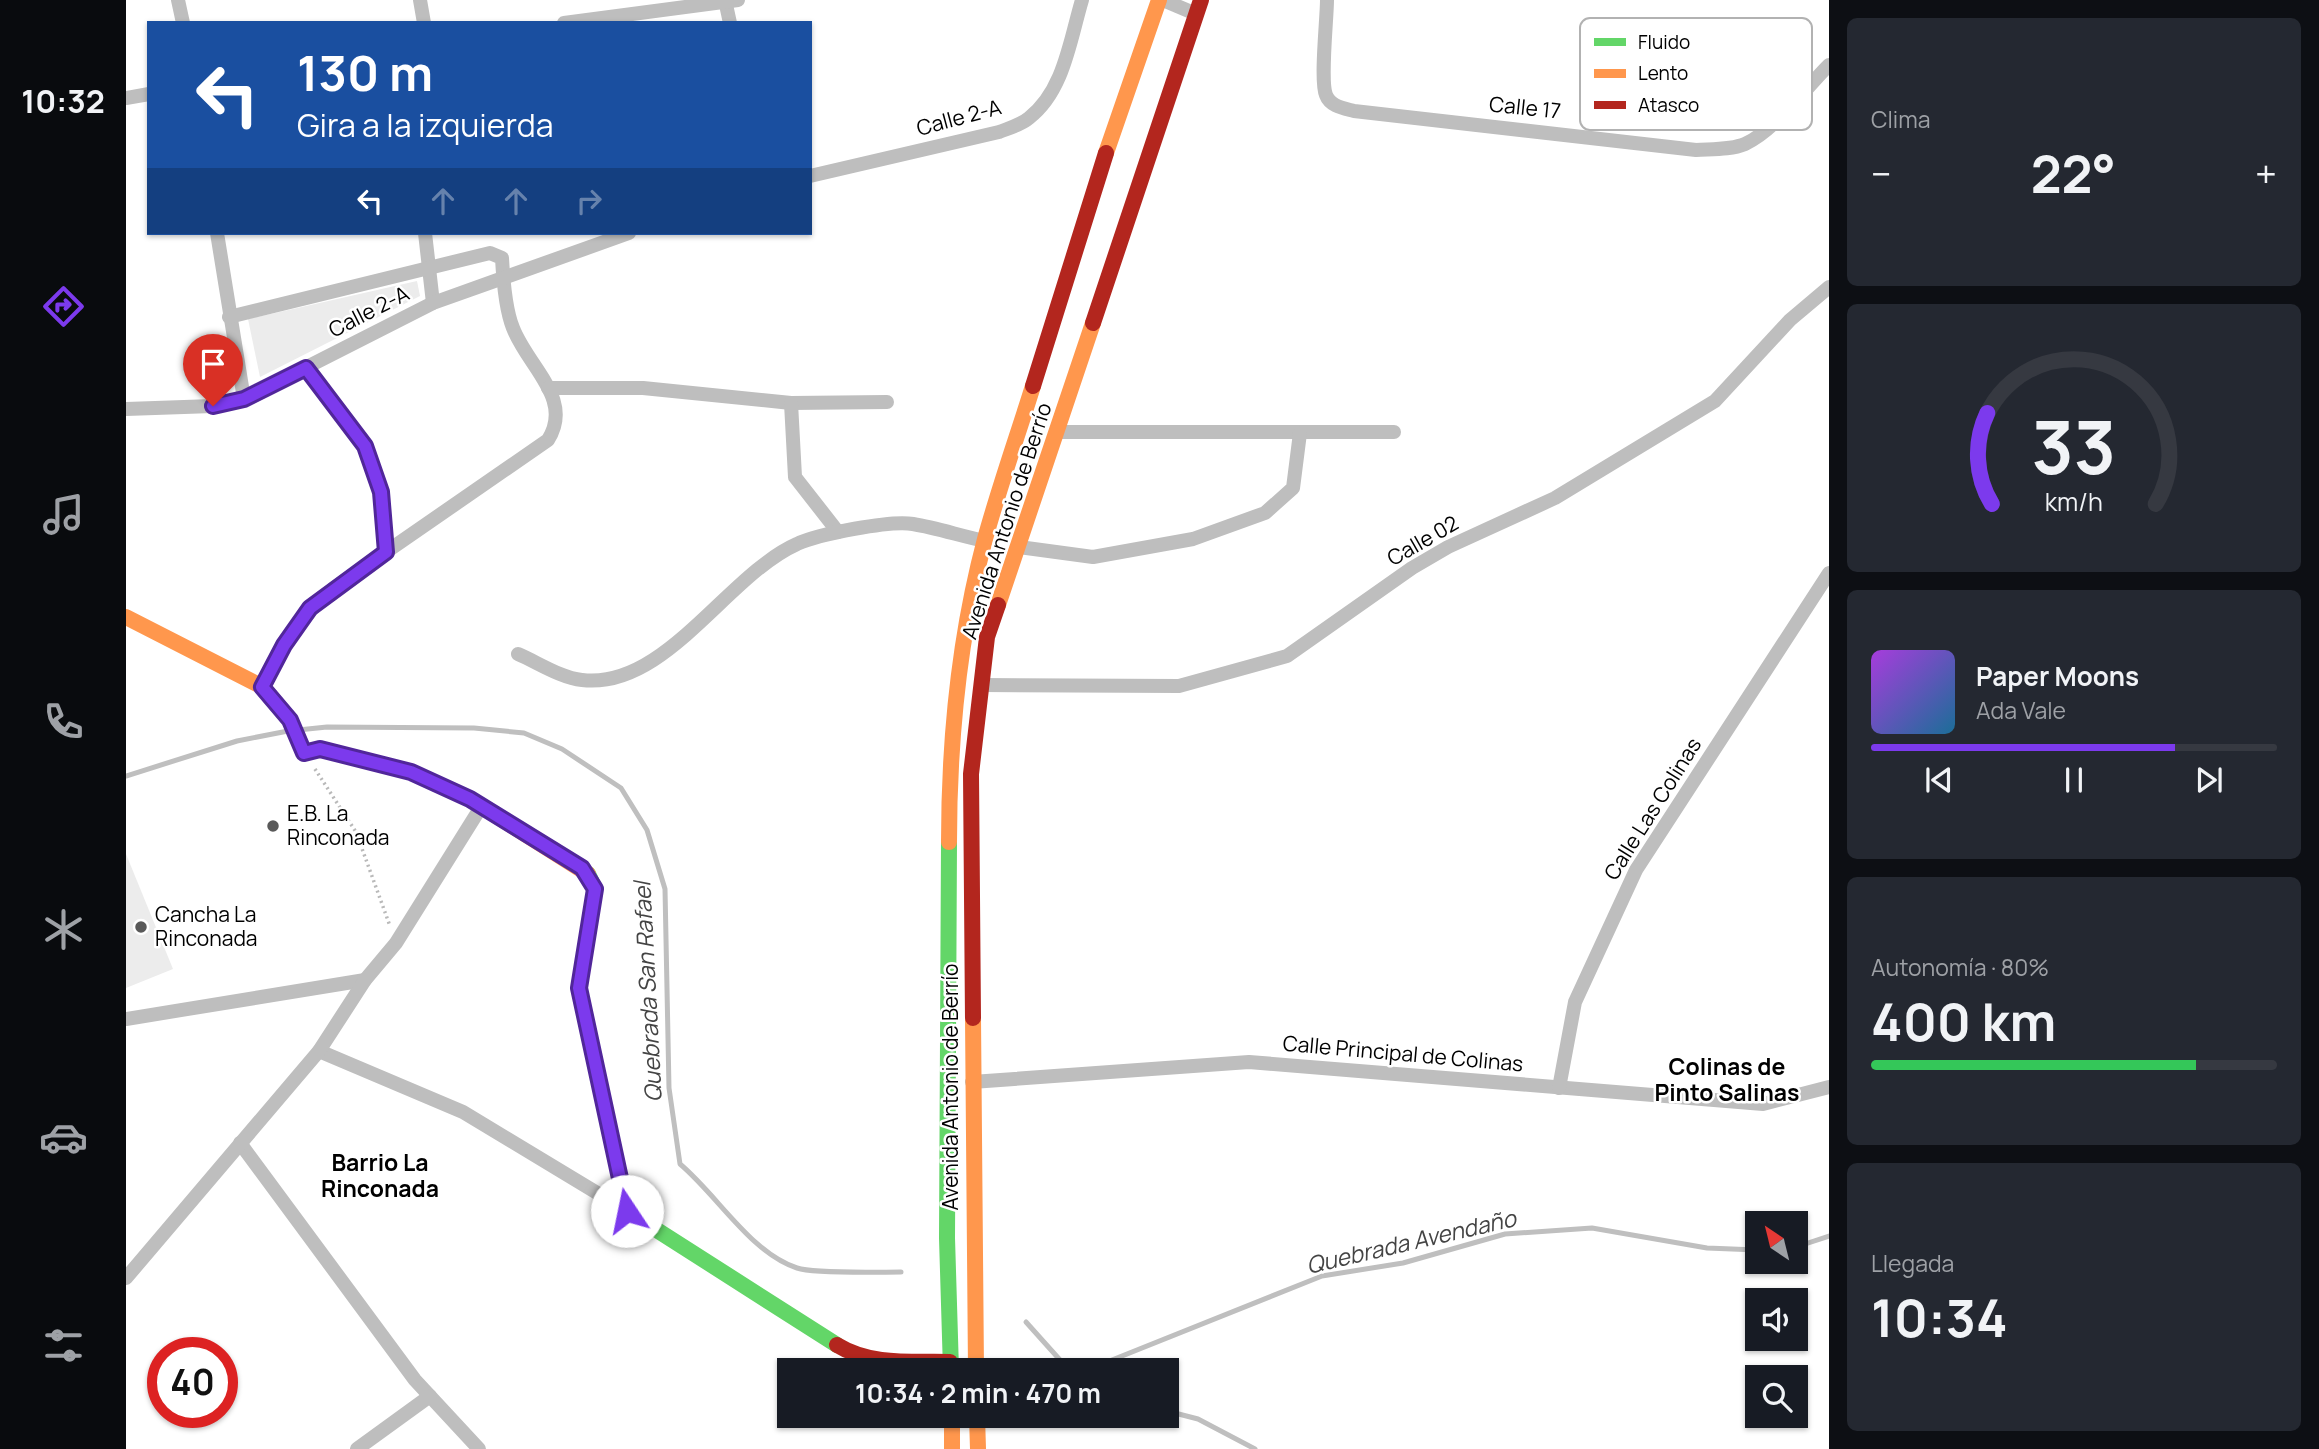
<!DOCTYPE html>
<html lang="es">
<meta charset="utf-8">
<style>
body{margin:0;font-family:Manrope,sans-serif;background:#242831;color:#f1f3f6;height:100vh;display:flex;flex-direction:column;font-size:26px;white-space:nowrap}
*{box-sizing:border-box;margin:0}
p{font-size:23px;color:#9ea1a6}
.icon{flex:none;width:38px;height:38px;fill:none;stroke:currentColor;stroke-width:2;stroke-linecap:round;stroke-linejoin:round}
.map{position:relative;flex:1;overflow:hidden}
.sheet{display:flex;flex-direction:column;gap:18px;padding:18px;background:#0d0f14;width:490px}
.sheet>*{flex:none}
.guide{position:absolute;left:21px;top:21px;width:665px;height:214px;border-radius:0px;box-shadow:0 2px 5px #0004;background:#1a4fa0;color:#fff;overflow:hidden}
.needle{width:46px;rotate:325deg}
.tools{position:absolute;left:1619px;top:1211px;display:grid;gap:14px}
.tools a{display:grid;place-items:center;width:63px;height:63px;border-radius:0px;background:#171b24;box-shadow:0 2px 5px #0004;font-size:35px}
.speed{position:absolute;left:21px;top:1337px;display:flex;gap:14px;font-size:35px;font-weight:700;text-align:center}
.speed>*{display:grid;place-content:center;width:91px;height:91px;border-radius:50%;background:#171b24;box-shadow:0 2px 5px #0004;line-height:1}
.speed .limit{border:10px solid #d22;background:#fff;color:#111}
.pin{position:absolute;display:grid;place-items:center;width:60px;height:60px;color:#fff;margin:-72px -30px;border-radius:50% 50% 50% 0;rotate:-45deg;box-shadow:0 0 7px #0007}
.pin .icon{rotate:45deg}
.me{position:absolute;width:77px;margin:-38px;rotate:349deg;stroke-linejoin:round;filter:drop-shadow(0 0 5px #0008)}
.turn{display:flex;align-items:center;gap:24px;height:147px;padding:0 35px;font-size:32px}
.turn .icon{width:91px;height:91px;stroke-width:2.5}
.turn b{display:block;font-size:49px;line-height:60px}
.lanes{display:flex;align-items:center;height:66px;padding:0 35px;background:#0003;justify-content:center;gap:35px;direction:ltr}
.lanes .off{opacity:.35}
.big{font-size:52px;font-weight:700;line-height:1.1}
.sheet .card{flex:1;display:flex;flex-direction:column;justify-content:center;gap:10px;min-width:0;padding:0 24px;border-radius:10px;background:#242831}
.sheet .dial{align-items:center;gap:0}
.dial svg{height:182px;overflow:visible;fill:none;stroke:#363941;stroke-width:7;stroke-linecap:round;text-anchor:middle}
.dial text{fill:#f1f3f6;stroke:none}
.song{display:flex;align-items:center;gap:21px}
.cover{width:84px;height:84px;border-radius:10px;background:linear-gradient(135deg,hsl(280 70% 55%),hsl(200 70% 35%))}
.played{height:7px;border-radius:4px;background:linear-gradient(90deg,#7c3aed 75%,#363941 75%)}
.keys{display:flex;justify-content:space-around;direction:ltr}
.heat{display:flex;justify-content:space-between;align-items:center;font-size:38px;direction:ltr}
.charge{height:10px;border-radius:5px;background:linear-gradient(90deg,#34c759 80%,#363941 0)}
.trip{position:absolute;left:651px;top:1358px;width:402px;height:70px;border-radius:0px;background:#171b24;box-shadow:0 2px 5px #0004;font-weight:700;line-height:70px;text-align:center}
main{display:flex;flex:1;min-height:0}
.dock{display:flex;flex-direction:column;width:126px;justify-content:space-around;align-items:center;background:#090b0e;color:#9ea1a6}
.dock .icon{width:49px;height:49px}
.dock .active{color:#7c3aed}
.dock b{font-size:32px;color:#f1f3f6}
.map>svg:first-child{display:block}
</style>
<main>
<nav class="dock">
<b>10:32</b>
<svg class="icon active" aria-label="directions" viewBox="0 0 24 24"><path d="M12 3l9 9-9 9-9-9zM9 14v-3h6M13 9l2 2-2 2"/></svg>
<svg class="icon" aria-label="music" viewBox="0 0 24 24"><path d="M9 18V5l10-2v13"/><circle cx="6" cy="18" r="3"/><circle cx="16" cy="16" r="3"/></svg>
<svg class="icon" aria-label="phone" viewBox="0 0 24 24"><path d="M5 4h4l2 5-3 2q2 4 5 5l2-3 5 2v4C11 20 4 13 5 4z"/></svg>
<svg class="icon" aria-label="climate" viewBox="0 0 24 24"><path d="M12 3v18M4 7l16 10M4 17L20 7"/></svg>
<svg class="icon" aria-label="car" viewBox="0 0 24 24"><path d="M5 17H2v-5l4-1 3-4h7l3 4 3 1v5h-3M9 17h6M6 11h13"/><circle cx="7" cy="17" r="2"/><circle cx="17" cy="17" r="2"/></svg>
<svg class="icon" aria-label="filters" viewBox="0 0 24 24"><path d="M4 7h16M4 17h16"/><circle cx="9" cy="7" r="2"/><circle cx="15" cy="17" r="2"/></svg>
</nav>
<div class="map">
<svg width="1703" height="1449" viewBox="0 0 1703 1449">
<rect width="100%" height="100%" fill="#fff"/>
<g fill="#ececec">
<polygon points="291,281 294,296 134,377 122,319"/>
<polygon points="0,854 47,969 0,988"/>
</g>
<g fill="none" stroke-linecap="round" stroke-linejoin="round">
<g stroke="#bfbfbf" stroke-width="5">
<path d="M172 730 201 727 348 728 398 733 436 749 495 788 521 830 539 889 543 1088 554 1164C592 1196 625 1253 671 1268 689 1274 752 1272 775 1272"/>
<polyline points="0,776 111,741 162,731"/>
<polyline points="1670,1247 1703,1236"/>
<polyline points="900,1322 943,1370"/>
<polyline points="961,1370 1196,1276 1277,1263 1379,1234 1466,1228 1581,1248 1631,1250"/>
<polyline points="1041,1411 1072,1419 1129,1449"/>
</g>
<polyline stroke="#b9b9b9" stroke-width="3.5" stroke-dasharray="2 3.5" stroke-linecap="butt" points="189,769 230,832 264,926"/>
<g stroke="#bebebe" stroke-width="14">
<polyline points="52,0 57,23"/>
<polyline points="294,0 298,23"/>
<polyline points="599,0 604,23"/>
<polyline points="1037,0 1070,14"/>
<path d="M1201 0C1201 19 1194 81 1200 95 1204 106 1217 108 1228 111L1570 150C1586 149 1605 150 1619 144 1648 131 1680 88 1703 65"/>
<polyline points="438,23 612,0"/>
<polyline points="0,98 23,94"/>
<path d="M684 176 873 132C883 128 895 125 903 118 938 91 944 40 956 0"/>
<polyline points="91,233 118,399"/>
<polyline points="299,233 307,303"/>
<path d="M103 317 364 253 376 258C377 277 380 311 387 328 402 367 448 399 422 440L208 588C174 616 156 649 137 687"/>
<polyline points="180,367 239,446 255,492 260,552"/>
<polyline points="422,388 517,388 665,403 761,402"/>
<polyline points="665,403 669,477 712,532"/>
<polyline points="0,409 87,406 118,399 307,303 503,233"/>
<polyline points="932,432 1268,432"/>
<polyline points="893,547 967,557 1067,539 1139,513 1167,488 1174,433"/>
<path d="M392 654C411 662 435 678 456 680 539 690 601 575 671 544 692 534 765 520 787 524 811 528 835 536 859 541"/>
<polyline points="856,685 1053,686 1161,656 1286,568 1322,547 1429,498 1589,401 1664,320 1703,287"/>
<polyline points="0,1019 239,980"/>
<polyline points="193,1051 337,1112 501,1211"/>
<polyline points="846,1082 1123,1062 1637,1104 1703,1087"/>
<polyline points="1433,1088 1449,1002 1510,870 1703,573"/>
<polyline points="114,1143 289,1380 353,1449"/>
<polyline points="0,1278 193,1051 239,980 270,943 355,807"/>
<polyline points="231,1449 304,1396"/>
</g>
<g stroke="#63d668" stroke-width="16">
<polyline points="823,842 821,1238 825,1370"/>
<polyline points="462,874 469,889 453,988 501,1211 711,1345"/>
</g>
<g stroke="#ff974d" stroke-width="16">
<polyline points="980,153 1033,0"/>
<polyline points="872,605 967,323"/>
<polyline points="0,617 137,687 164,720 178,753 194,749 285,772 344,799 462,874"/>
<path d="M823 842C823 741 833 637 859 539 873 488 891 437 907 386"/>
<polyline points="847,1018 850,1370"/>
<polyline points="826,1416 826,1449"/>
<polyline points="851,1416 852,1449"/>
</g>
<g stroke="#b3261e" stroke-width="16">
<polyline points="967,323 1075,0"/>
<polyline points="907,386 980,153"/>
<polyline points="847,1018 845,774 861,637 872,605"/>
<path d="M711 1345C745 1366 786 1361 824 1362"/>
</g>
</g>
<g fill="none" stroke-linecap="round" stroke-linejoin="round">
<defs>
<polyline id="route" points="87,406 118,399 180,368 239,446 255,492 260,552 184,608 158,645 136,687 164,720 178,753 194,749 285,772 344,799 456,868 469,889 453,988 501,1211"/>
</defs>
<use href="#route" stroke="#51269a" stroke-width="18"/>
<use href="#route" stroke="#7c3aed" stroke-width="12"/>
</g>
<g fill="#595959" stroke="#fff" stroke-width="2.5">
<circle cx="147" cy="826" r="7"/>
<circle cx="15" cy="927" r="7"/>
</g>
<g text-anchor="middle" stroke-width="5" stroke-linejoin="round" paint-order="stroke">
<g font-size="21" fill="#000" stroke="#fff">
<text transform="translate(1399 108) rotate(6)" y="7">Calle 17</text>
<text transform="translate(833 118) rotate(-15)" y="7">Calle 2-A</text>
<text transform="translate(243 312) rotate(-27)" y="7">Calle 2-A</text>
<text transform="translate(881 521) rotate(-72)" y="7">Avenida Antonio de Berrío</text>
<text transform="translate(1297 541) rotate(-30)" y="7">Calle 02</text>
<text transform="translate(1527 809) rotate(-58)" y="7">Calle Las Colinas</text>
<text transform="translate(1277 1054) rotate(5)" y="7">Calle Principal de Colinas</text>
<text transform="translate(825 1087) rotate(-90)" y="7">Avenida Antonio de Berrío</text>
</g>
<g font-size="21" fill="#000" stroke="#fff" text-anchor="start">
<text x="161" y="821">E.B. La<tspan x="161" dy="24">Rinconada</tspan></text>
<text x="29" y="922">Cancha La<tspan x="29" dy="24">Rinconada</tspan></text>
</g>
<g font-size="23" font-style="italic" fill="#444" stroke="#fff">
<text transform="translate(522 992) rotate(-93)" y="8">Quebrada San Rafael</text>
<text transform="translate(1285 1242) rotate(-13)" y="8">Quebrada Avendaño</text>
</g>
<g font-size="23" font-weight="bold" fill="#000" stroke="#fff">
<text x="1601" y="1075">Colinas de<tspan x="1601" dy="26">Pinto Salinas</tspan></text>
<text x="254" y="1171">Barrio La<tspan x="254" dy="26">Rinconada</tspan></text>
</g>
</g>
<rect x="1454" y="18" width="232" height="112" rx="10" fill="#fff" stroke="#b2b2b2" stroke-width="2"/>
<rect x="1468" y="38" width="32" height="8" fill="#63d668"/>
<rect x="1468" y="69" width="32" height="9" fill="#ff974d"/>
<rect x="1468" y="101" width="32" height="8" fill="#b3261e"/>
<g font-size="19" fill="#000">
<text x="1512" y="49">Fluido</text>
<text x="1512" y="80">Lento</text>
<text x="1512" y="112">Atasco</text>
</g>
</svg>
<div class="tools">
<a><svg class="needle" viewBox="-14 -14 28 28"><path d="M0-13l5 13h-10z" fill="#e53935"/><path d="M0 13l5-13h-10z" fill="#9ea1a6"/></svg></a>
<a><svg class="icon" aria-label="sound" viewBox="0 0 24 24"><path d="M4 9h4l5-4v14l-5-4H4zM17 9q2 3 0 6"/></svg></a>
<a><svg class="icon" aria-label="search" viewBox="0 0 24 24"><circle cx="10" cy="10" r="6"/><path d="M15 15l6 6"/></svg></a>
</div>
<div class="speed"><div class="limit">40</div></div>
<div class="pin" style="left:87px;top:406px;background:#d93025"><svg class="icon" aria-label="arrive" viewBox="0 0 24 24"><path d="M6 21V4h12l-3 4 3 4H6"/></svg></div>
<svg class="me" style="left:501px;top:1211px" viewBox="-20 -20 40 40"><circle r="19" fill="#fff"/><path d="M0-13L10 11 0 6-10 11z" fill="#7c3aed"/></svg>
<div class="trip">10:34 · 2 min · 470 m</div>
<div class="guide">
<div class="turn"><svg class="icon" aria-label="left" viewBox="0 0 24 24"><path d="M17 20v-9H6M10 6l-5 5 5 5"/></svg><div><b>130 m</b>Gira a la izquierda</div></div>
<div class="lanes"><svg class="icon" aria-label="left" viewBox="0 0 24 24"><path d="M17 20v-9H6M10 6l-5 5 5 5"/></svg><svg class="icon off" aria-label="ahead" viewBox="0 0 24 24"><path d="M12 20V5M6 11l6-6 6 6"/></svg><svg class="icon off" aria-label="ahead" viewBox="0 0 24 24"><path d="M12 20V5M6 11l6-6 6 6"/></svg><svg class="icon off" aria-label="right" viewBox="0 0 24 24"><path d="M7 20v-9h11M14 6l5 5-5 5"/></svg></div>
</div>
</div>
<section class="sheet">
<div class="card"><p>Clima</p>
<div class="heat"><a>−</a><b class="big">22°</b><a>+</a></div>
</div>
<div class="card dial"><svg viewBox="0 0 100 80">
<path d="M14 69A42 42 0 1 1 86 69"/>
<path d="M14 69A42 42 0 0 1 12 29" stroke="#7c3aed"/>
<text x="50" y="56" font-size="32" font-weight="700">33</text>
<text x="50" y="72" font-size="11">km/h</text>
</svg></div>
<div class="card">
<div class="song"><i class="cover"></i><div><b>Paper Moons</b><p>Ada Vale</p></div></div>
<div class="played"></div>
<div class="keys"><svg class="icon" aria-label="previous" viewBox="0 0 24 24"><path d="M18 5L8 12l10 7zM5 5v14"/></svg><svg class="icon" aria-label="pause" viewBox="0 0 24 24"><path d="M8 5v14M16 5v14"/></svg><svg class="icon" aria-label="next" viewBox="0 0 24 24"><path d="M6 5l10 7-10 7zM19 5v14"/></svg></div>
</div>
<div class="card"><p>Autonomía · 80%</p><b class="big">400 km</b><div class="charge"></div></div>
<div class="card"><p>Llegada</p><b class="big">10:34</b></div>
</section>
</main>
